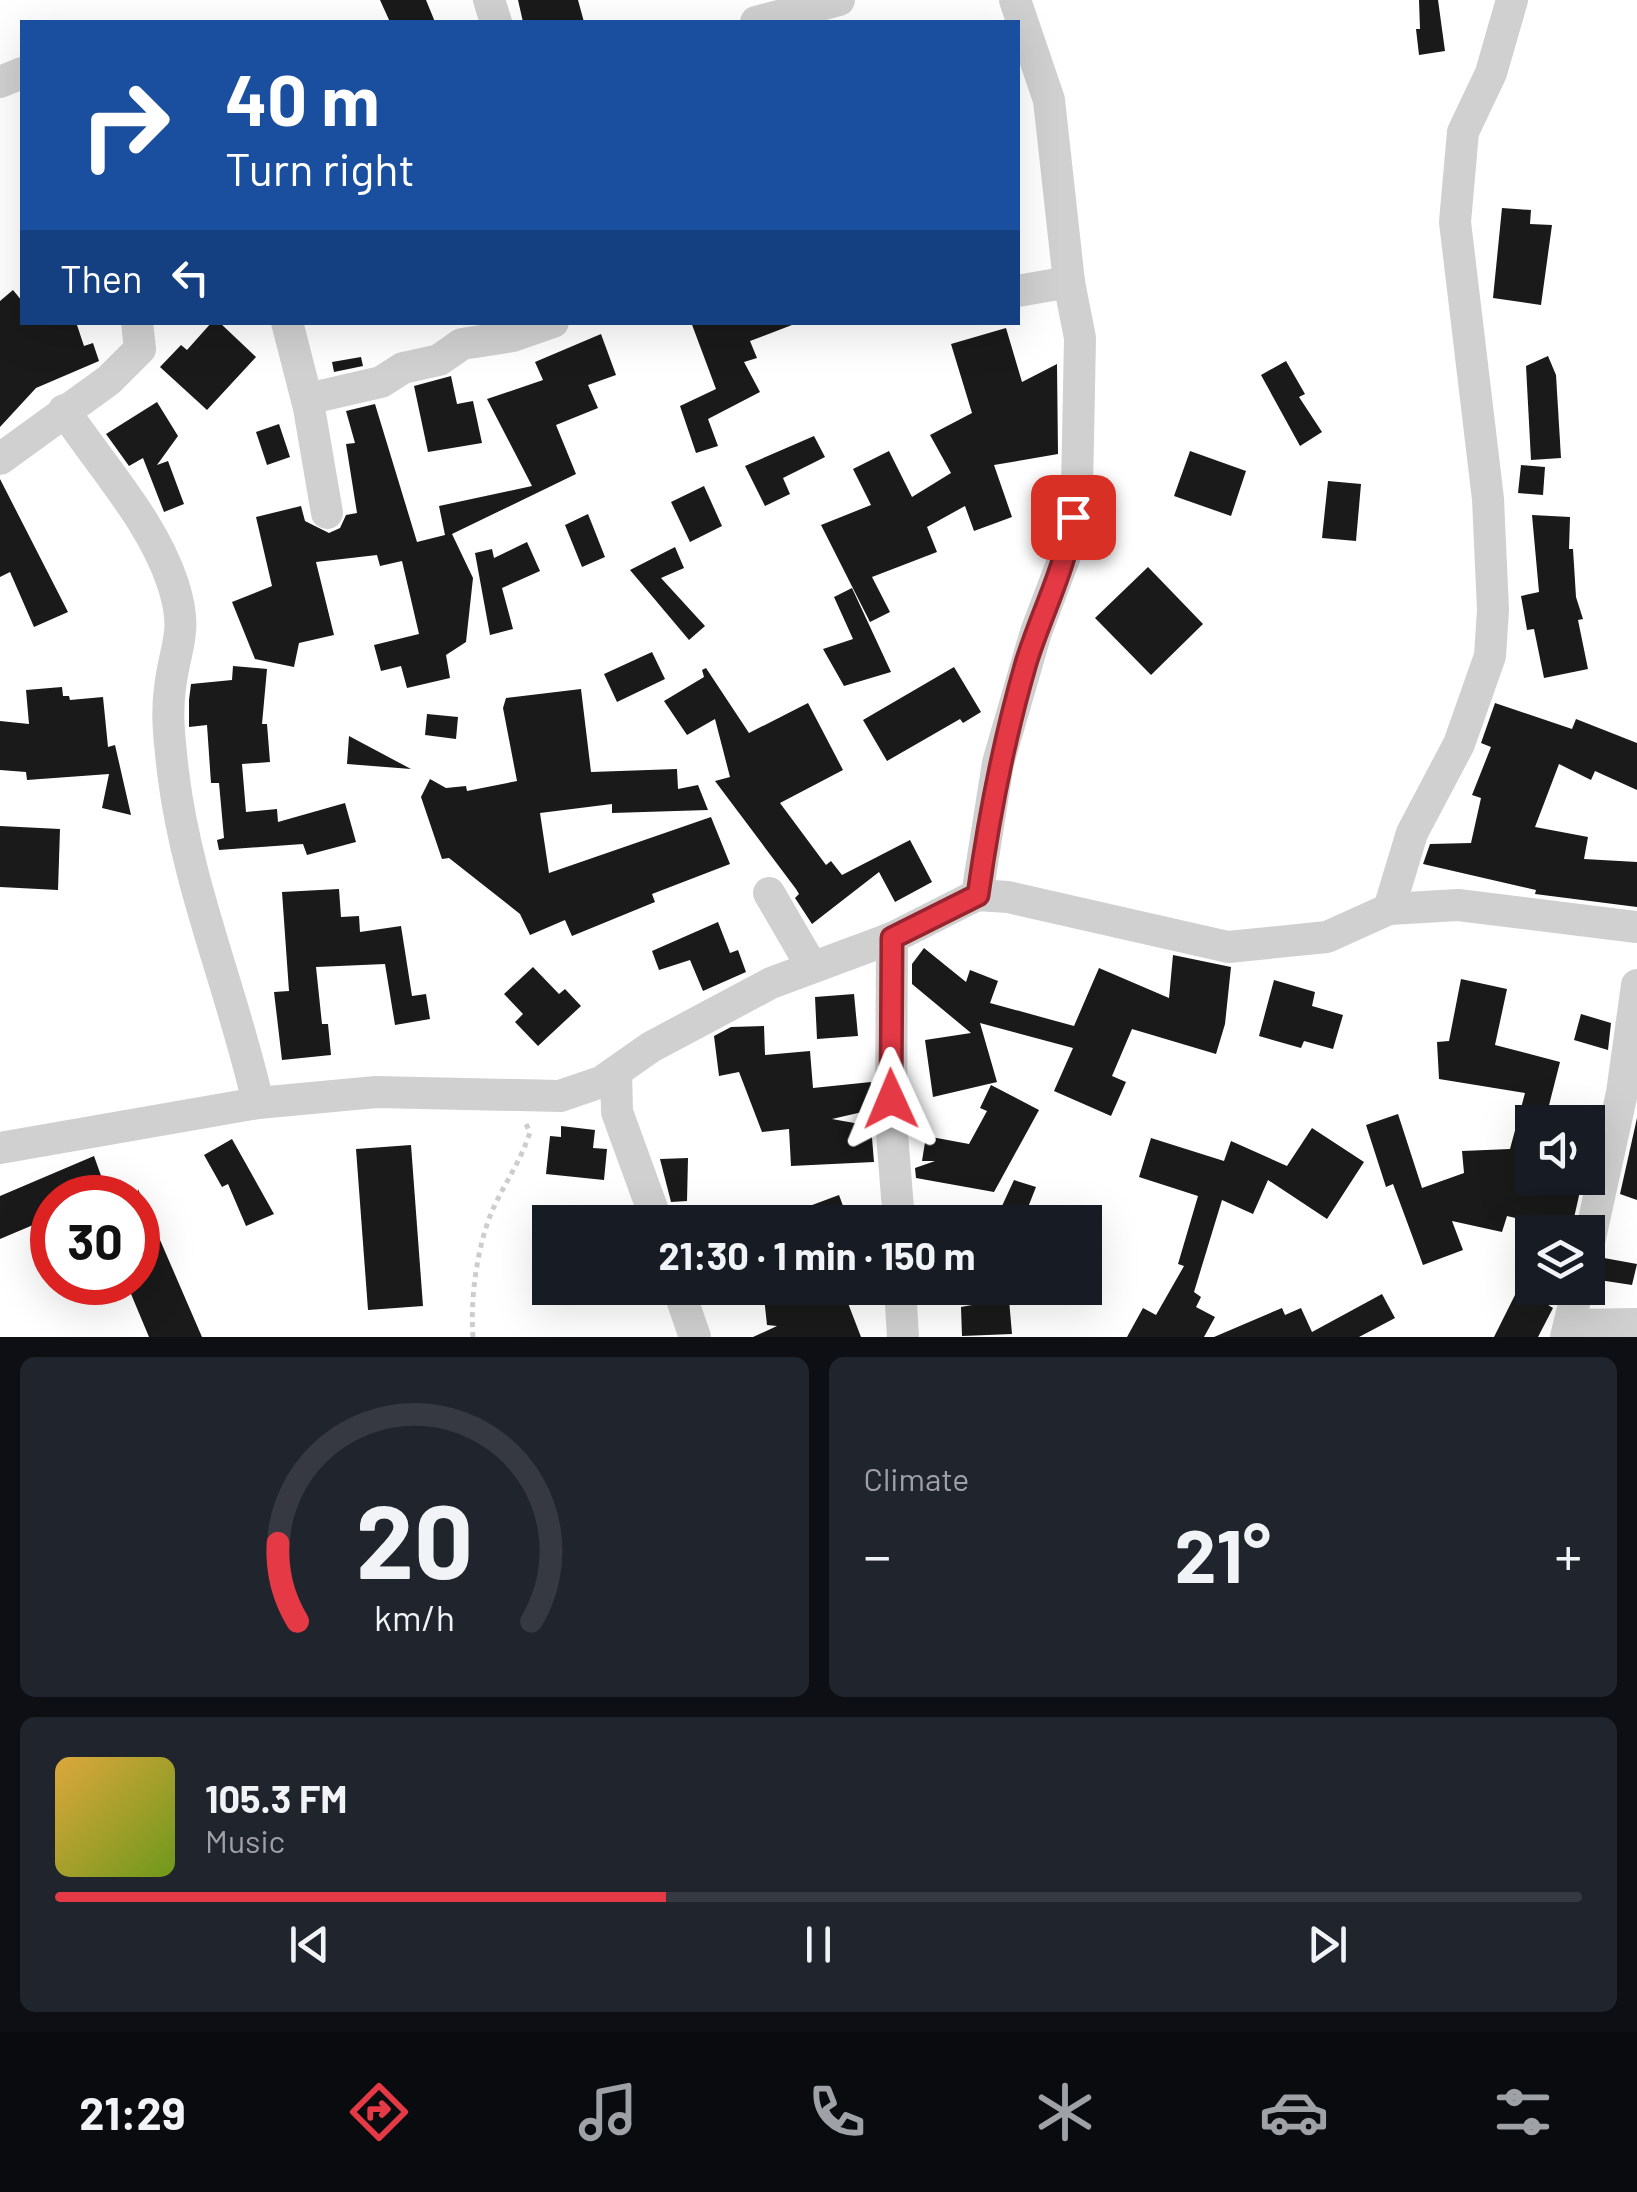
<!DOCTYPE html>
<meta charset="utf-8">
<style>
body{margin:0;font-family:Barlow,sans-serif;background:#20242c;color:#f1f3f6;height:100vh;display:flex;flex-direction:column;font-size:38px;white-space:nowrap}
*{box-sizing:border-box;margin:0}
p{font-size:32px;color:#9ea1a6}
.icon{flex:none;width:55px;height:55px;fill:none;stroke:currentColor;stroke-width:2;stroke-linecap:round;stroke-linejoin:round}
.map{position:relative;height:1337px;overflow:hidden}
.drawer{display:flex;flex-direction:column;gap:20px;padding:20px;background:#0d0f14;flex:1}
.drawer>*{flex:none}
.top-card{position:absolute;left:20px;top:20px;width:1000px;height:305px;border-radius:0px;box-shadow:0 10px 40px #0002;background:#1a4fa0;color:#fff;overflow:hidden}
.fabs{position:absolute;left:1515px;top:1105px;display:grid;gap:20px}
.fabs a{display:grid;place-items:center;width:90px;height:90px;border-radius:0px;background:#171b24;box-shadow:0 10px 40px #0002;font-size:50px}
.speed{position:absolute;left:30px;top:1175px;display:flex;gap:20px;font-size:50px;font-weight:700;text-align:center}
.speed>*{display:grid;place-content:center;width:130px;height:130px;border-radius:50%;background:#171b24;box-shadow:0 10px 40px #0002;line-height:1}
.speed .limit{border:15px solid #d22;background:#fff;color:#111}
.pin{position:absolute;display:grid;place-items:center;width:85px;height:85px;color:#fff;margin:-42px;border-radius:20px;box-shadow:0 5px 15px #0006}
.me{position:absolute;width:110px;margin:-55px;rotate:359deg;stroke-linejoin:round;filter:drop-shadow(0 0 8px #0008)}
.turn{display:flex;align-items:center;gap:35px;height:210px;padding:0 40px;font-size:45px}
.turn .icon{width:130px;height:130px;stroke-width:2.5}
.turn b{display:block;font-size:70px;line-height:85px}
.then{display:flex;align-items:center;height:95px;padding:0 40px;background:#0003;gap:20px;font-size:38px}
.big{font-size:75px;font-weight:700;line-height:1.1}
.drawer .tile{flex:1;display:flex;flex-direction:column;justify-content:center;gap:15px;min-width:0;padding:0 35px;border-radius:15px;background:#20242c}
.drawer .dial{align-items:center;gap:0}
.dial svg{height:260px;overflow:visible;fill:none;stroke:#363941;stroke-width:7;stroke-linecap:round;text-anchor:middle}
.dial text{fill:#f1f3f6;stroke:none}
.song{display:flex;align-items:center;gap:30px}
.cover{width:120px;height:120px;border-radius:15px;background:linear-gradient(135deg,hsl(40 70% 55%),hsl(80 70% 35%))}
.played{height:10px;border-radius:5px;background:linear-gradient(90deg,#e63946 40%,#363941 40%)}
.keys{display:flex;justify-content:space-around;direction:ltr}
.heat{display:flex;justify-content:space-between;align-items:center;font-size:55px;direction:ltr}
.drawer .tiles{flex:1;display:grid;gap:20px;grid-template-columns:1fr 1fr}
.tile:last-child{grid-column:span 2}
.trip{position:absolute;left:532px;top:1205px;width:570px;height:100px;border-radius:0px;background:#171b24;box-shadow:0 10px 40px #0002;font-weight:700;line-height:100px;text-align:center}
.tabs{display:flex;height:160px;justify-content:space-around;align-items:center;background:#090b0e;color:#9ea1a6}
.tabs .icon{width:70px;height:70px}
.tabs .on{color:#e63946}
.tabs b{font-size:45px;color:#f1f3f6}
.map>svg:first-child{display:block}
</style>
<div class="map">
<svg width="1637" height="1337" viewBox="0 0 1637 1337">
<rect width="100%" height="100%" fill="#fff"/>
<g fill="#1a1a1a">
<polygon points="380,0 426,0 435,22 390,22"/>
<polygon points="518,0 578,0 584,22 523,22"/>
<polygon points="1419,0 1438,0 1445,51 1419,55 1416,29 1420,29"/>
<polygon points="1502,208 1531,210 1530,224 1552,225 1541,305 1493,298"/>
<polygon points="13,290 22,301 22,322 76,322 84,346 93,343 99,361 36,388 0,427 0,301"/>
<polygon points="212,322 219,322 256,357 207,410 160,367 181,345 187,350"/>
<polygon points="691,322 792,325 750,341 757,358 744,362 760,392 708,419 718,446 696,453 680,406 716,389"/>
<polygon points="1006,328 1022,382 1057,364 1058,454 994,465 1012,517 974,531 965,506 927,527 937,552 872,577 890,612 870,622 821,525 871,505 853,469 889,451 912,497 951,473 930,435 972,413 951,344"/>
<polygon points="601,334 616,375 588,385 598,408 556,425 576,474 452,534 473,578 466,642 446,655 450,678 407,688 401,666 381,671 374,645 419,634 402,561 380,566 377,555 316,562 334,635 299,643 294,667 255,659 232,602 272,586 256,517 301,506 305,521 329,533 340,528 346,515 357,513 346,444 355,443 346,411 375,404 417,542 445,535 439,506 532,486 487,399 543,380 535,362"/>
<polygon points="1548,356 1556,375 1561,458 1531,460 1526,366"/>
<polygon points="361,357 363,366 334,372 332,362"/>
<polygon points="1286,361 1305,394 1299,397 1322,432 1300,446 1261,375"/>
<polygon points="451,376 457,404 473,401 482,443 428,452 414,386"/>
<polygon points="157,402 178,436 157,465 168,461 184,504 164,512 143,458 129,466 106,434"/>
<polygon points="279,424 290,457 267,465 256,432"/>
<polygon points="814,436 825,457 783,478 790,494 765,506 745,466"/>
<polygon points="1190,451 1246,471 1231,516 1174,496"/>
<polygon points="1521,465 1545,467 1543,495 1518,493"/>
<polygon points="0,479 68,612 34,627 10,572 0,577"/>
<polygon points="1328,481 1361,484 1356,541 1322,538"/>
<polygon points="704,486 722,526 690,542 671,502"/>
<polygon points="588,514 605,557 582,567 565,525"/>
<polygon points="1532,515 1570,517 1569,549 1573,549 1576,597 1583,619 1578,620 1588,669 1544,678 1534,629 1527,630 1521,596 1539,592"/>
<polygon points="527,542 540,571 502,588 513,629 490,635 475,553 492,549 494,558"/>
<polygon points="675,547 684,568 661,578 705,626 689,640 630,570"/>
<polygon points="1148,567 1203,624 1151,675 1095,618"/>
<polygon points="852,588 891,672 844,686 823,649 853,639 834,597"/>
<polygon points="652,652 665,679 617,702 604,674"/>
<polygon points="233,666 267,669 262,724 267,724 270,762 242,764 246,812 277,809 278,822 345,803 356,842 307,855 303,844 219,850 217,840 224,838 219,783 211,783 207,725 189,727 189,700 191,684 232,680"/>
<polygon points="954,667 981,712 963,723 960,719 887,761 863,720"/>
<polygon points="706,668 749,733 808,703 843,770 780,803 826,865 831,861 842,875 910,840 932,882 895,902 879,872 812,924 795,898 799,894 796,889 715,781 730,777 715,719 687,735 664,701 704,677 702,670"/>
<polygon points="62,687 63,696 69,696 70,700 103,697 108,747 115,745 131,815 102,808 109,774 27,780 26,772 0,770 0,721 29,724 26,690"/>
<polygon points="581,689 591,772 677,769 678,789 698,785 708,810 612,813 612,804 540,813 549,873 711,817 730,864 652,894 655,902 572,936 565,920 530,935 520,914 449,858 442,859 421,797 430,779 446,788 466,786 467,791 517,781 503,708 506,698"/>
<polygon points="1495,703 1572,729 1576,719 1637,743 1637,790 1595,771 1591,780 1559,764 1535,827 1588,837 1584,859 1637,862 1637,907 1535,894 1536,890 1423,864 1430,844 1471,843 1481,798 1472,795 1491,747 1481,743"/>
<polygon points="427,714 458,717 456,739 425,735"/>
<polygon points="349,736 411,769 347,764"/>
<polygon points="0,826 60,829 58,890 0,887"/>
<polygon points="339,889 341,917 359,916 360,932 401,926 412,996 426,994 430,1019 395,1025 385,964 316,967 322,1024 328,1024 331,1055 282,1060 274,992 289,991 282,892"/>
<polygon points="718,922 730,953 738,950 746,972 703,991 690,960 659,970 652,951"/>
<polygon points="924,948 966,982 970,970 998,981 990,1003 1074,1026 1099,968 1169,998 1173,955 1231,967 1225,1024 1216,1054 1132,1029 1112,1076 1126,1082 1111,1116 1054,1091 1073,1048 980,1023 997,1082 933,1097 925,1040 971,1033 912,984 912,964"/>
<polygon points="533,967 559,994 565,989 581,1006 538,1046 515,1022 523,1014 504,994"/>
<polygon points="1461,979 1507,989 1495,1045 1560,1062 1545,1121 1532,1118 1532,1178 1583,1178 1571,1231 1507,1216 1502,1232 1452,1221 1463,1250 1423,1265 1393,1184 1386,1187 1366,1125 1398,1114 1422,1188 1464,1173 1462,1151 1510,1149 1525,1093 1439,1079 1437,1042 1449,1041"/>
<polygon points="1274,980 1315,992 1312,1006 1343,1015 1333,1049 1304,1041 1301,1048 1259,1036"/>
<polygon points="854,994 858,1036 817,1039 815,997"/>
<polygon points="1581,1014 1611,1023 1608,1050 1574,1040"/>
<polygon points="764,1026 765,1055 810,1051 813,1088 871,1082 871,1110 832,1119 871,1126 874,1162 791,1166 789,1129 762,1132 739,1072 719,1076 714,1036 731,1027"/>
<polygon points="991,1085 1039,1110 994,1192 916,1178 915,1168 935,1161 922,1161 926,1136 969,1144 987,1111 980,1108"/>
<polygon points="1637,1118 1637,1200 1620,1194"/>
<polygon points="561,1126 595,1130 593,1148 607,1149 604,1180 546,1174 550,1136 561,1137"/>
<polygon points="1312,1128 1364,1162 1327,1219 1268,1180 1253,1214 1222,1200 1194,1292 1201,1297 1196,1307 1215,1317 1204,1337 1127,1337 1143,1308 1156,1315 1184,1266 1178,1264 1198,1196 1139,1177 1151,1138 1224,1161 1231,1141 1287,1166"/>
<polygon points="232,1139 274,1214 246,1226 228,1184 222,1187 204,1155"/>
<polygon points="411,1145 423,1306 368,1310 356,1149"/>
<polygon points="94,1156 109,1198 52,1198 52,1217 0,1239 0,1196"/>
<polygon points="688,1158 687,1201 671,1202 660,1159"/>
<polygon points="1014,1180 1036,1187 1025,1215 1002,1206"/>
<polygon points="138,1189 202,1337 149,1337 126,1282 138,1282"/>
<polygon points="839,1195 849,1222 773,1222 772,1220"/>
<polygon points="1604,1258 1637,1264 1632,1285 1599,1280 1599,1263"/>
<polygon points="1519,1287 1553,1308 1538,1337 1494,1337"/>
<polygon points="763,1288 837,1288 838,1301 846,1298 861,1337 753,1337 777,1326 767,1325"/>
<polygon points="969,1288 1008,1288 1012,1334 962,1336 961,1307 972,1305"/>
<polygon points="1382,1294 1395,1318 1359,1337 1214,1337 1282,1308 1285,1315 1301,1308 1312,1332"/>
</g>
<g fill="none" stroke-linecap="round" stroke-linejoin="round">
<path stroke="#cdcdcd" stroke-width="5" stroke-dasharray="5 5" stroke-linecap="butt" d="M473 1337C470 1299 477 1247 492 1211 504 1184 521 1161 530 1132L525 1122"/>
<g stroke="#d0d0d0" stroke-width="32">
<polyline points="489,0 496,22"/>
<polyline points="756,22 839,0"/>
<polyline points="0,82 22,73"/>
<polyline points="1018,291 1069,282"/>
<polyline points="287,322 309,408 327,513"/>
<polyline points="307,399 381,382 403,368 439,360 462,344 513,336 553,322"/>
<path d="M64 410C101 466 152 520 173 584 189 634 175 644 170 688 166 716 170 744 173 772 187 887 233 991 258 1103"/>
<polyline points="0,459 109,380 140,349 137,322"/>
<polyline points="769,893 812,967"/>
<polyline points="977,895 998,763 1036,632 1069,545 1077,489 1080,338 1069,282 1049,100 1015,0"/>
<polyline points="1389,909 1412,833 1459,744 1490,656 1493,610 1488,499 1455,222 1463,132 1491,73 1512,0"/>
<polyline points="892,938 891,1121 899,1222"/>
<polyline points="616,1072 617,1112 657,1222"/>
<polyline points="0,1148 258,1103 376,1092 560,1096 601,1082 651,1047 771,983 892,938 977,895 1008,897 1228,947 1327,937 1389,909 1458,905 1637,927"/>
<polyline points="1588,1247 1622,1093 1637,985"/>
<polyline points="678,1288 695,1337"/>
<polyline points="900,1288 903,1337"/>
<polyline points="1570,1325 1637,1324"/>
<polyline points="1566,1337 1578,1288"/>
</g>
</g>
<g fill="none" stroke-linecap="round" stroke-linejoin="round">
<defs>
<path id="route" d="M891 1099 892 938 978 895C989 816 1004 739 1026 663 1041 614 1066 568 1073 517"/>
</defs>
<use href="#route" stroke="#96252e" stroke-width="25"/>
<use href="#route" stroke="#e63946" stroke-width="18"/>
</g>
</svg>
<div class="fabs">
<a><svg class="icon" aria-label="sound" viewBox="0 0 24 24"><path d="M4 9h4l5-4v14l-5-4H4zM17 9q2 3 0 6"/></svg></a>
<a><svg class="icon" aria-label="layers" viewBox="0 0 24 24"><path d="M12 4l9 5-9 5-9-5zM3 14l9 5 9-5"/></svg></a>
</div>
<div class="speed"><div class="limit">30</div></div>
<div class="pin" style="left:1073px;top:517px;background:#d93025"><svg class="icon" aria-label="arrive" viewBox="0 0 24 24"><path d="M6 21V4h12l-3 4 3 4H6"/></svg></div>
<svg class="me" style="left:891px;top:1099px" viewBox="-20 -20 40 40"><path d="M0-17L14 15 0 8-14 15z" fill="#e63946" stroke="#fff" stroke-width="4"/></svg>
<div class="trip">21:30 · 1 min · 150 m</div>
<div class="top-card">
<div class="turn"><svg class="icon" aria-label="right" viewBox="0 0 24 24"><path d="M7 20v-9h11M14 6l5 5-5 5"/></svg><div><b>40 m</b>Turn right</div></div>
<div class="then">Then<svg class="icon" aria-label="left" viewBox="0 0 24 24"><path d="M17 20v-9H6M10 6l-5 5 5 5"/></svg></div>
</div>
</div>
<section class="drawer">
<div class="tiles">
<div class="tile dial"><svg viewBox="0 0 100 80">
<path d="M14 69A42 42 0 1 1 86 69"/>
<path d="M14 69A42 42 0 0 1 8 45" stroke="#e63946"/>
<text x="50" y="56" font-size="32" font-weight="700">20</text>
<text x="50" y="72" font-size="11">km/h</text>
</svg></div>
<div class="tile"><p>Climate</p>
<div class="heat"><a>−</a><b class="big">21°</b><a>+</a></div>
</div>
<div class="tile">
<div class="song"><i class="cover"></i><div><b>105.3 FM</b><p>Music</p></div></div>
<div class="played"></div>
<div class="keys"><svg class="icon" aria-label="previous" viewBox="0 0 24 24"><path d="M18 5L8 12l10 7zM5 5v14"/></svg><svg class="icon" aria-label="pause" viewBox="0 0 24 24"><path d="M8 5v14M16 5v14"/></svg><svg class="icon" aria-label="next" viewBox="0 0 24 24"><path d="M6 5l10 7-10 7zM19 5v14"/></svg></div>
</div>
</div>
</section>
<nav class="tabs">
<b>21:29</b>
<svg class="icon on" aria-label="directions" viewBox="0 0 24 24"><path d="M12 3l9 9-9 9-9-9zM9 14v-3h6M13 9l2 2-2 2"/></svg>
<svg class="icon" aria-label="music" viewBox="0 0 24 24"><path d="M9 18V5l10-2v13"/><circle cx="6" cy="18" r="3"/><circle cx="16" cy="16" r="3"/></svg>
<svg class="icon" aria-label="phone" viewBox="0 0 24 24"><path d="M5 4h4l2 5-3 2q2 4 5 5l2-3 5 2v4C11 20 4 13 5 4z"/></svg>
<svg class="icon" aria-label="climate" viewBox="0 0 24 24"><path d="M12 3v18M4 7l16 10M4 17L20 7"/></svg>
<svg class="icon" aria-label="car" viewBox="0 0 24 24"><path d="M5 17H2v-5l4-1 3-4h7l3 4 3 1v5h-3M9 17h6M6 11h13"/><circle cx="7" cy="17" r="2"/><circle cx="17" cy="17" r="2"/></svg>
<svg class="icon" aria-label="filters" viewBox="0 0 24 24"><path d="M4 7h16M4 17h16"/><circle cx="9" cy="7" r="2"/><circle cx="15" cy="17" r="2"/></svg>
</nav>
